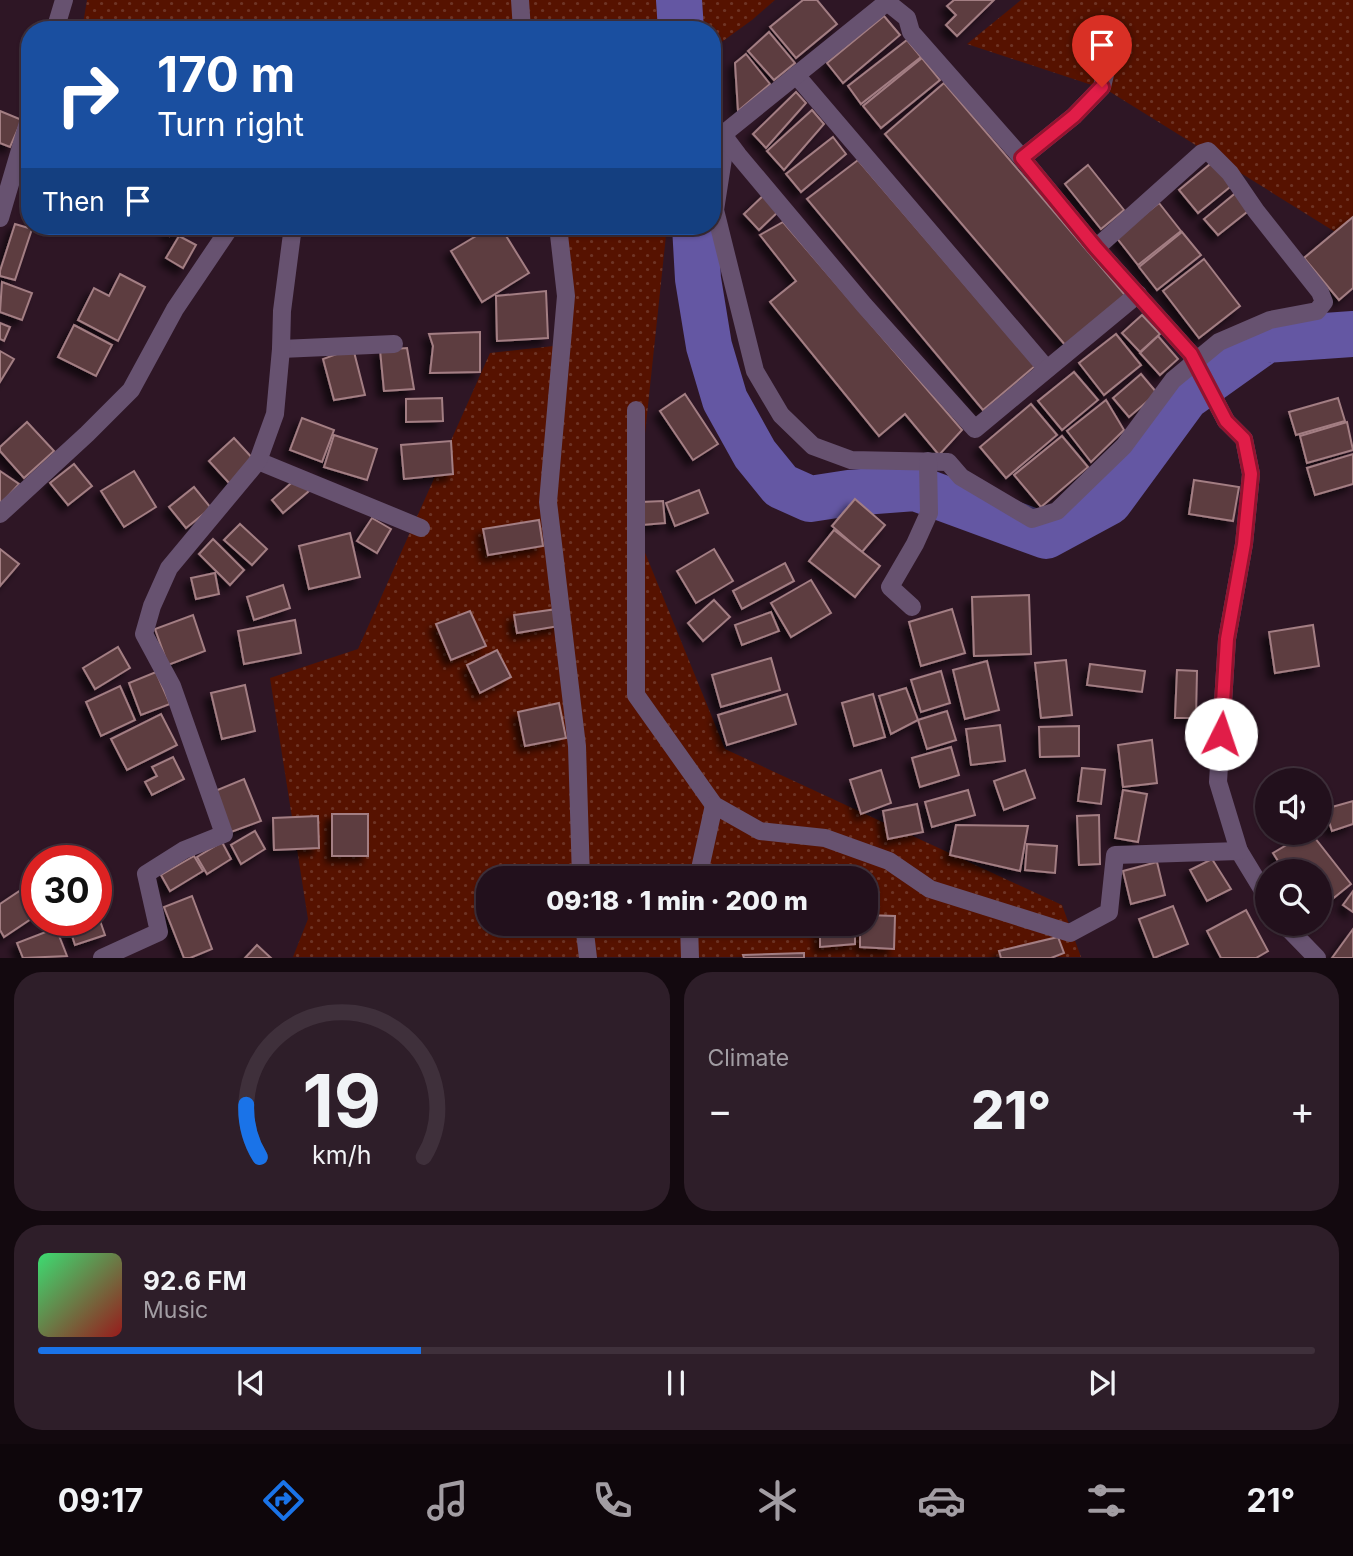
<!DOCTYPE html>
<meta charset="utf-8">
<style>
body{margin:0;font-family:Inter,sans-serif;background:#2e1e29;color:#f1f3f6;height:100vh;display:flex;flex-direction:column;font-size:26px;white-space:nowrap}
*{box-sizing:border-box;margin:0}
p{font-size:23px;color:#a29da3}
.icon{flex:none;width:38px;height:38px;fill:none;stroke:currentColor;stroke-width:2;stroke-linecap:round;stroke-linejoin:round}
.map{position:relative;height:958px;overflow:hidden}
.panel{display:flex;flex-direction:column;gap:14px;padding:14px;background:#13090f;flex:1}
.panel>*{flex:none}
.guide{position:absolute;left:21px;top:21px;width:700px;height:214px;border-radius:28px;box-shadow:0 2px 5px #0004,0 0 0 2px #3f303b;background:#1a4fa0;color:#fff;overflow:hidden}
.fabs{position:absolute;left:1255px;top:768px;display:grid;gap:14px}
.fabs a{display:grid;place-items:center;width:77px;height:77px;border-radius:50%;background:#22101c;box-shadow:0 2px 5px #0004,0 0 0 2px #3f303b;font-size:35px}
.speed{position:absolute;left:21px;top:845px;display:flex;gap:14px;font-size:35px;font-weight:700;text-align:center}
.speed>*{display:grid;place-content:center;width:91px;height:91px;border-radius:50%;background:#22101c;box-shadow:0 2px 5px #0004,0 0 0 2px #3f303b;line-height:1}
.speed .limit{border:10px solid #d22;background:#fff;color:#111}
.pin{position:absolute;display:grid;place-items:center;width:60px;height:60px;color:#fff;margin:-72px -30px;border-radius:50% 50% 50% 0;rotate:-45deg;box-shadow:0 0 7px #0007}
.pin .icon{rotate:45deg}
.me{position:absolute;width:77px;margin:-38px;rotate:4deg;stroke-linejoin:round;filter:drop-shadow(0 0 5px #0008)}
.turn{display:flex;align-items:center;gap:24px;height:147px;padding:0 21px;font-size:32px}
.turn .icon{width:91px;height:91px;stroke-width:2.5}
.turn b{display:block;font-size:49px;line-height:60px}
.then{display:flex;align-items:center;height:66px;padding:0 21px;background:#0003;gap:14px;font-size:26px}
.big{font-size:52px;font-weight:800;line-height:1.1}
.panel .card{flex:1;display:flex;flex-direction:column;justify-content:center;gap:10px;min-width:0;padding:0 24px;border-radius:28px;background:#2e1e29}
.panel .dial{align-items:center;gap:0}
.dial svg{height:182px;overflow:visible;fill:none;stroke:#3f303b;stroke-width:7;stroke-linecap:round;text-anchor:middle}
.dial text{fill:#f1f3f6;stroke:none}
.song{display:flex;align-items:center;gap:21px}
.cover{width:84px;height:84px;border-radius:10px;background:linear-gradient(135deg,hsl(140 70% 55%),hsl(0 70% 35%))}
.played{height:7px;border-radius:4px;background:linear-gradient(90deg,#1a73e8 30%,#3f303b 30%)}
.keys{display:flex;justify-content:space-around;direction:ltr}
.heat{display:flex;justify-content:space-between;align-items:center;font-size:38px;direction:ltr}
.panel .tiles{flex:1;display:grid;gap:14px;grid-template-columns:1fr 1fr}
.card:last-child{grid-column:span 2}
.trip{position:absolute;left:476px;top:866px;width:402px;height:70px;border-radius:28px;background:#22101c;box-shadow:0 2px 5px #0004,0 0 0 2px #3f303b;font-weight:800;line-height:70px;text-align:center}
.tabs{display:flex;height:112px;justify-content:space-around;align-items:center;background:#0e060b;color:#a29da3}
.tabs .icon{width:49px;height:49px}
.tabs .active{color:#1a73e8}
.tabs b{font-size:32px;color:#f1f3f6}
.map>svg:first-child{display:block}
</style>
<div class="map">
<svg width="1353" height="958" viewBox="0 0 1353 958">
<defs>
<pattern id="grass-dots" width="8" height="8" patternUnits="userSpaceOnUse" patternTransform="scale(1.75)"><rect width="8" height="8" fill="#561200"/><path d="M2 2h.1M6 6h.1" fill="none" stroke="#6e3425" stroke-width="1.8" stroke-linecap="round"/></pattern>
<filter id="shadow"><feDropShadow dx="-6" dy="6" stdDeviation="3.5" flood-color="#0009"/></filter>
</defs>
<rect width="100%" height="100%" fill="#2e1625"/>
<g fill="url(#grass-dots)" fill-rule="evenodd">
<polygon points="87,0 775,0 752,20 712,49 712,30 82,30"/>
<polygon points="1021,0 1353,0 1353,243 1107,90 967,44"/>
<path d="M562 226H667L635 528 725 749 1062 905 1081 957H293L308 919 270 678 358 649 490 353 563 345ZM488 878H866V924H488Z"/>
</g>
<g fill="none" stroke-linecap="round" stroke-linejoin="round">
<g stroke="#6457a3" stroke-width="46">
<polyline points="679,0 681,30"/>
<polyline points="695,226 698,279 709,346 725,400 755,454 781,486 810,499 849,493 915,488 1046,536 1109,502 1186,397 1266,340 1353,334"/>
</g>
</g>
<g fill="#5d3c41" stroke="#a37e83" stroke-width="2" filter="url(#shadow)">
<polygon points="803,0 817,0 837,24 796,58 770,27"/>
<polygon points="954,0 994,0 957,36 946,25 956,15 947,6"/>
<polygon points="884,16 900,35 843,83 827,63"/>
<polygon points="769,32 795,63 774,80 748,51"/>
<polygon points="907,40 921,57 861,104 848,86"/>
<polygon points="746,54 770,84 738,111 735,63"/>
<polygon points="922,58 940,80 881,128 863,106"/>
<polygon points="944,83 1125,295 1066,346 885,134"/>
<polygon points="796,92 806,103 766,148 753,134"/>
<polygon points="812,110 824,124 784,170 767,151"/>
<polygon points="0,111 22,120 10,147 0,143"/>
<polygon points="833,137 846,154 801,192 786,174"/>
<polygon points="858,160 1035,366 983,410 807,199"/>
<polygon points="1215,160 1235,183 1198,213 1179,190"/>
<polygon points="1088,165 1124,210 1101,229 1065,184"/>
<polygon points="1238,191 1252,208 1218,235 1204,219"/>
<polygon points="766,193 781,209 759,230 744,214"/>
<polygon points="1159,203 1181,231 1138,265 1116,237"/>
<polygon points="1353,217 1353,288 1339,300 1304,258"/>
<polygon points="783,222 962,430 939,455 905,414 879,436 770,302 796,281 760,235"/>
<polygon points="15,224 32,229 15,280 0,276 0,271"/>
<polygon points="165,226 192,226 170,236"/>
<polygon points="493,226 500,226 529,273 482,302 451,251"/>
<polygon points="1182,232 1201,255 1157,290 1139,267"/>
<polygon points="179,236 196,245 183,268 166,258"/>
<polygon points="1204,259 1240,306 1199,338 1163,291"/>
<polygon points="120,274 145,287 118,341 78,320 94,288 109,296"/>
<polygon points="2,282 32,293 22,320 0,312"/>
<polygon points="546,291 548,338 497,341 496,296"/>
<polygon points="1142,315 1160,334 1140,352 1122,333"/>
<polygon points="0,323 10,327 4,341 0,339"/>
<polygon points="74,325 112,345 96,376 58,357"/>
<polygon points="480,332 480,372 430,373 433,346 429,334"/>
<polygon points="1116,334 1141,365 1104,395 1079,363"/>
<polygon points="1158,336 1178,359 1160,375 1140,353"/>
<polygon points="353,348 365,395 334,400 323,359"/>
<polygon points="407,348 414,389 384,391 380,350"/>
<polygon points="0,351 14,359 0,382"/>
<polygon points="1074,372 1098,400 1062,430 1038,401"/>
<polygon points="1141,374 1157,393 1129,417 1113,398"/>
<polygon points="685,394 718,444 693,460 660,411"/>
<polygon points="442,398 443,421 406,422 406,399"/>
<polygon points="1338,398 1345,421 1296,435 1289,412"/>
<polygon points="1106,400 1124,430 1091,462 1067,431"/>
<polygon points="1031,404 1057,435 1006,478 980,447"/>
<polygon points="302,418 334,430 322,462 290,450"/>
<polygon points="27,422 54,451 24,478 0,451 0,447"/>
<polygon points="1347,422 1353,450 1307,463 1300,436"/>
<polygon points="334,435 377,449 367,480 324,467"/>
<polygon points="1062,436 1088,467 1041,507 1014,475"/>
<polygon points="234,438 255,461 230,484 209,461"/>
<polygon points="451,441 453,474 404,479 401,445"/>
<polygon points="1353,454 1353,484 1315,495 1307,468"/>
<polygon points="74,464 92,486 68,505 50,483"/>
<polygon points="0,471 19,484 0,505"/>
<polygon points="134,471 156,507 124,527 101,491"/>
<polygon points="298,477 309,491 283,513 272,500"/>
<polygon points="1194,480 1239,487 1233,521 1189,514"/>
<polygon points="194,487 211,508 186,528 169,507"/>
<polygon points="699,490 708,513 675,526 666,503"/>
<polygon points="855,499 885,525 862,552 832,526"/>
<polygon points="663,501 665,523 642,525 641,502"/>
<polygon points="372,518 391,529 377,553 357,541"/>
<polygon points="539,520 543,546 488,555 483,529"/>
<polygon points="240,524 267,549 252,565 224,540"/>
<polygon points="834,530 880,566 855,597 809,561"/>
<polygon points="350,533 360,577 309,589 299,546"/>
<polygon points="213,539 244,570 230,585 199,554"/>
<polygon points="0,549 19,564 0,586"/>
<polygon points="714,549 733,581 696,603 677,571"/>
<polygon points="785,563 794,581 742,609 733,591"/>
<polygon points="215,573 219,594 196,599 191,578"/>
<polygon points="811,580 831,613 791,637 771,603"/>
<polygon points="283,585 290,608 254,620 247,597"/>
<polygon points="1029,595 1031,654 974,656 972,597"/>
<polygon points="714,600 730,617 703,641 688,623"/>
<polygon points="557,609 559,626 517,633 514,615"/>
<polygon points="952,609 965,653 921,666 909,622"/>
<polygon points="470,611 486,646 451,660 436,624"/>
<polygon points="771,612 779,631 742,645 735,625"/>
<polygon points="193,615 205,651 168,665 155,629"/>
<polygon points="295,620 301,653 244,664 238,631"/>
<polygon points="1313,625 1319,666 1275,673 1269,632"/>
<polygon points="118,647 130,668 95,689 83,668"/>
<polygon points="497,650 511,677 480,693 467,665"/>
<polygon points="771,658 780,690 721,707 712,675"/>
<polygon points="1066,660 1072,715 1041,718 1035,663"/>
<polygon points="987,661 999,710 965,719 953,670"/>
<polygon points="1090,664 1145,671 1142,692 1087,685"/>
<polygon points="1177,670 1197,671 1196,718 1175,718"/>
<polygon points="941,671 950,703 921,712 911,680"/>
<polygon points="156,672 170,704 141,715 129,683"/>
<polygon points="245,685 255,731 222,739 211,693"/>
<polygon points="120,686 135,720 101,736 86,702"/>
<polygon points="906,688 918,720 891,734 879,696"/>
<polygon points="787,694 796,724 727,745 718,715"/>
<polygon points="873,694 885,737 854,746 842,703"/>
<polygon points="559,703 566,738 525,746 518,712"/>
<polygon points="947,711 956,740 927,749 918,720"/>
<polygon points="161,714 177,745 127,770 111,739"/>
<polygon points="1000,725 1005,761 971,765 966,729"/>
<polygon points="1079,726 1079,756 1040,757 1039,727"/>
<polygon points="1152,740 1157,783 1123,787 1118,745"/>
<polygon points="951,747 959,775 920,787 912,758"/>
<polygon points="173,757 184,779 152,795 145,782 157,776 152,767"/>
<polygon points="1082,768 1105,770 1101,804 1078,801"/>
<polygon points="881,770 891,803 861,814 850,780"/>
<polygon points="1025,770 1035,798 1004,810 994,781"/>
<polygon points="244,779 261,821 231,832 215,791"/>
<polygon points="968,790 975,815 932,827 925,802"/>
<polygon points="1123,790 1147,794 1138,842 1115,838"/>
<polygon points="1353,801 1353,824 1332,831 1325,809"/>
<polygon points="917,804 923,832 888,839 883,811"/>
<rect x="332" y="814" width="36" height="42"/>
<polygon points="1099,815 1100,864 1079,865 1077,816"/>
<polygon points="318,816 319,848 274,850 273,818"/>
<polygon points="956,825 1028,826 1020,871 950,855"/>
<polygon points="255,831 265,849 241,864 231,845"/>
<polygon points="1307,833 1311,833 1351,884 1320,909 1320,872 1285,872 1273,853"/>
<polygon points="222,842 231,859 207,874 197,857"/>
<polygon points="1027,844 1057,846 1055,873 1025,870"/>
<polygon points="194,856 203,871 170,891 161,875"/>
<polygon points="1212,859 1231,889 1207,901 1190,870"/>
<polygon points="1157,862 1165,895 1131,904 1123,871"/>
<polygon points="21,890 37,915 4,937 0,930 0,904"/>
<polygon points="1353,891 1353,912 1343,905"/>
<polygon points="192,896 212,949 190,958 184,958 164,907"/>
<polygon points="1173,906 1188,944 1154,958 1139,919"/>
<polygon points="96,909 105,935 75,945 67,920 96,920"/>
<polygon points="1246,910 1268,951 1256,958 1221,958 1207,931"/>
<polygon points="866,915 895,916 894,949 860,947 860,924 866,924"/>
<polygon points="820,924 855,924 855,944 820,947"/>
<polygon points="56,928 67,956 23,958 17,943"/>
<polygon points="1353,929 1353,958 1332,958"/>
<polygon points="1058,937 1064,953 1051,958 1001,958 999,951"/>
<polygon points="257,945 271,958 245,958"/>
<polygon points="804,953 804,958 744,958 743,955"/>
</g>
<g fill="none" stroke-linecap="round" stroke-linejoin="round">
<g stroke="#675270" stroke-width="18">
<polyline points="520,0 522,30"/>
<polyline points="1116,29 1102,87 1074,116 1022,158 1096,248 1191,354"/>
<polyline points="55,30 64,0"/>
<polyline points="796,75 1047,369"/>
<polyline points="726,139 715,210 755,371 781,415 813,446 851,460 948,462 961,477 1032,519 1057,511 1124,446 1173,380 1219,342 1270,320 1317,311 1324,302 1320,292 1256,211 1230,173 1208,151 1202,153 1096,248"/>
<polyline points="1022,158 911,32 907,18 887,2 727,131 726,139 738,155 864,305 975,429 1138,294"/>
<polyline points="0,218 30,116"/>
<polyline points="471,226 474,228"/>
<polyline points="558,226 566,296 548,502 577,746 581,878"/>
<polyline points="281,349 394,344"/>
<polyline points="636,410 636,695 714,805 760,831 825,838 889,861 930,889 1070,933 1109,912 1115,855 1239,851 1267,897"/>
<polyline points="1226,421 1244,439 1251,474 1244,544 1227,639 1218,782 1239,851"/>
<polyline points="258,461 421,528"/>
<polyline points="0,514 87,434 131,390 175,309 231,226"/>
<polyline points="912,607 890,587 915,544 929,513 928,461"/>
<polyline points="698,878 714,805"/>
<polyline points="584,924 588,958"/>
<polyline points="689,924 690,958"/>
<polyline points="1284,924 1317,958"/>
<polyline points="102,958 159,932 146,874 184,850 224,834 172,686 144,634 152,606 169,568 258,461 275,414 281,349 282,311 293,226"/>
</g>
<polyline stroke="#675270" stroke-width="18" points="1191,354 1226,421"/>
</g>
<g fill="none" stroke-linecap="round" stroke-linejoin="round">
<defs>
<polyline id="route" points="1102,87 1074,116 1022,158 1096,248 1191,354 1226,421 1244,439 1251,474 1244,544 1227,639 1221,734"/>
</defs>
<use href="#route" stroke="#92132f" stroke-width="18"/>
<use href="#route" stroke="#e11d48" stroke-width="12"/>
</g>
</svg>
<div class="fabs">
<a><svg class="icon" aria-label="sound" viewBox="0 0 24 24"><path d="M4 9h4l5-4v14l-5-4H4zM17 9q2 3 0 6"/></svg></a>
<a><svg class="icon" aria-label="search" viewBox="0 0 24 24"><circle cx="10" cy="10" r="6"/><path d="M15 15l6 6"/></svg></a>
</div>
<div class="speed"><div class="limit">30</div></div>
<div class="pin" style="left:1102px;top:87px;background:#d93025"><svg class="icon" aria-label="arrive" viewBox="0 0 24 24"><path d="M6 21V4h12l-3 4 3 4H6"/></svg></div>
<svg class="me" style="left:1221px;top:734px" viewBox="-20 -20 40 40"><circle r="19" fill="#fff"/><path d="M0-13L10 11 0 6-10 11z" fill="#e11d48"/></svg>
<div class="trip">09:18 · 1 min · 200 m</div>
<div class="guide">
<div class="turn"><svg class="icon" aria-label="right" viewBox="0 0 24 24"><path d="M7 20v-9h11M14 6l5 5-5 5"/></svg><div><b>170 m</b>Turn right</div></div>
<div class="then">Then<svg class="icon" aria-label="arrive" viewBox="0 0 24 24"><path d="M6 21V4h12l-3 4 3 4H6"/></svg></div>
</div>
</div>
<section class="panel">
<div class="tiles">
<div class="card dial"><svg viewBox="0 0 100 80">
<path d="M14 69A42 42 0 1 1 86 69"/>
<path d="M14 69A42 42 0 0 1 8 46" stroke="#1a73e8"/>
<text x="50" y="56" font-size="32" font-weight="700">19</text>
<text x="50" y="72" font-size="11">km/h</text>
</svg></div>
<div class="card"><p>Climate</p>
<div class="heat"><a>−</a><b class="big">21°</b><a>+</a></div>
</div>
<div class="card">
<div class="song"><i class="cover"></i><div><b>92.6 FM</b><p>Music</p></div></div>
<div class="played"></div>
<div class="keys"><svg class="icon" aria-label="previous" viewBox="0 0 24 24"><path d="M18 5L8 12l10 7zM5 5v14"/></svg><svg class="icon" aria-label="pause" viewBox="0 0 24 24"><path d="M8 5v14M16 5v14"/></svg><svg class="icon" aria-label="next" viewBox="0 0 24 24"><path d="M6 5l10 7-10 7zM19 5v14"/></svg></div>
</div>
</div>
</section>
<nav class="tabs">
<b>09:17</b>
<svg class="icon active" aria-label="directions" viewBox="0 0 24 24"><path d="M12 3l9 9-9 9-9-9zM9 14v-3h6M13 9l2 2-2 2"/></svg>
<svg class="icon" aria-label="music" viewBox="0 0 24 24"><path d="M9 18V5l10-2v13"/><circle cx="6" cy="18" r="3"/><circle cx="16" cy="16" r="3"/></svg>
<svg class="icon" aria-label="phone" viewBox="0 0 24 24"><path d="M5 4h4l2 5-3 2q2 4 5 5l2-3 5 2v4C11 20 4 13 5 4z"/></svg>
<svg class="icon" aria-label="climate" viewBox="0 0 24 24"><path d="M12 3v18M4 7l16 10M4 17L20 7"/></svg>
<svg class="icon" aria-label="car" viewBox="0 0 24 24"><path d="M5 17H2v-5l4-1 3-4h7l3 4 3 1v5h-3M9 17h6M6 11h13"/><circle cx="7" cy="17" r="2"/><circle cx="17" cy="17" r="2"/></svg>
<svg class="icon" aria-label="filters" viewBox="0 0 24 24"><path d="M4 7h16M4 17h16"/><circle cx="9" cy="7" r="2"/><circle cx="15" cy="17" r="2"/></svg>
<b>21°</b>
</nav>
